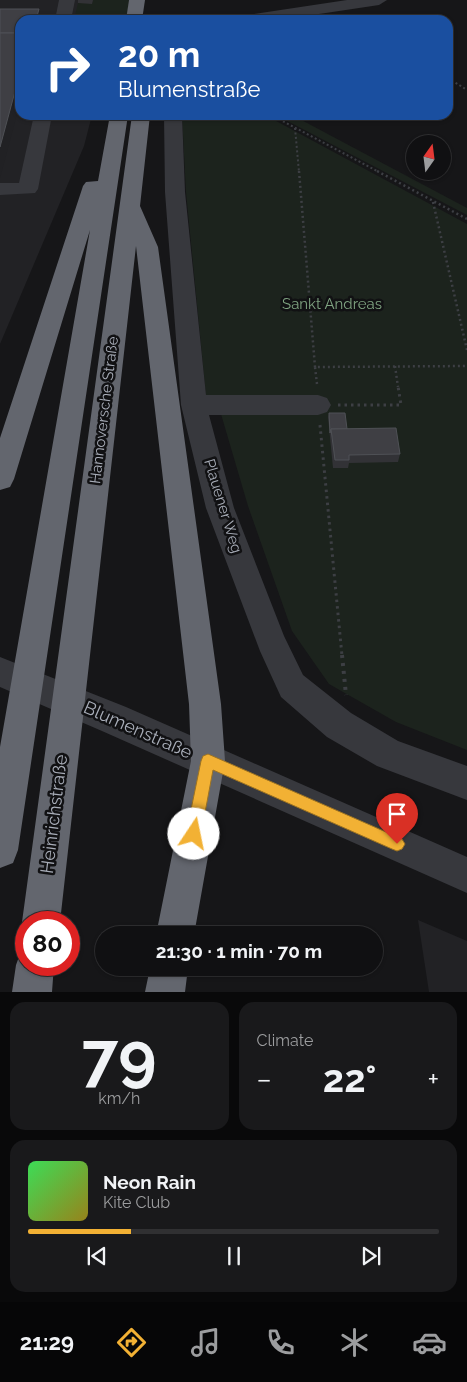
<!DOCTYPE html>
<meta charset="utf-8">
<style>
body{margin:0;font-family:Raleway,sans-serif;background:#19191b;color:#f1f3f6;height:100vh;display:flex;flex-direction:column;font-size:19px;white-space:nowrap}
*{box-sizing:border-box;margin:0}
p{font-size:16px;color:#9c9d9f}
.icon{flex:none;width:28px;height:28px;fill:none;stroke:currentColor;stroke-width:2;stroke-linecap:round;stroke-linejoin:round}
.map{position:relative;height:992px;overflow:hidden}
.side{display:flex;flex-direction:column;gap:10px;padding:10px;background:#09090a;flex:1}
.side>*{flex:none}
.top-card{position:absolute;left:15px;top:15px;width:438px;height:105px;border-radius:15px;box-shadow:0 1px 4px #0004,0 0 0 1px #303032;background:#1a4fa0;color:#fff;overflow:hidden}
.needle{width:32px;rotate:14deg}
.fabs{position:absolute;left:406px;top:135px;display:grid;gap:10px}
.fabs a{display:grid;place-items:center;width:45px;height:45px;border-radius:50%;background:#101012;box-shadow:0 1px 4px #0004,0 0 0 1px #303032;font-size:25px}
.speed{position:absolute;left:15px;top:911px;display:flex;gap:10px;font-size:25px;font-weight:700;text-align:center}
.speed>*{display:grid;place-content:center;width:65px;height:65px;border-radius:50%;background:#101012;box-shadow:0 1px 4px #0004,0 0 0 1px #303032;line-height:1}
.speed .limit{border:8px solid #d22;background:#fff;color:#111}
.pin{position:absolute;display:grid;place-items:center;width:42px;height:42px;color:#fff;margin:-51px -21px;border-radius:50% 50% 50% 0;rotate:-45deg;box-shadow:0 0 5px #0007}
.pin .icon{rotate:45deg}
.me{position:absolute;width:55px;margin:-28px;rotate:11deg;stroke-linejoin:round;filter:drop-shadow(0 0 4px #0008)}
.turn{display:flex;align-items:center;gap:18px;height:105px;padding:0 20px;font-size:22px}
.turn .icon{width:65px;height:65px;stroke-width:2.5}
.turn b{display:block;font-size:35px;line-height:42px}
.big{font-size:38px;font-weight:700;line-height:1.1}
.side .widget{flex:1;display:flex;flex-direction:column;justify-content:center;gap:8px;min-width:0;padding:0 18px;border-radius:15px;background:#19191b}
.side .dial{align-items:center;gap:0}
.dial b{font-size:65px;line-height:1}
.song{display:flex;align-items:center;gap:15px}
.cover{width:60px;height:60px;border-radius:8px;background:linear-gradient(135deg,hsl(130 70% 55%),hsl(50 70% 35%))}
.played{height:5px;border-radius:2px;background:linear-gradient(90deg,#f2b134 25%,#303032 25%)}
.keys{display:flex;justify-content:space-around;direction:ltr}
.heat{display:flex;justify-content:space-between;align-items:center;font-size:28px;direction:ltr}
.side .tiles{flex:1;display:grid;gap:10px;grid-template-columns:1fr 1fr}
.widget:last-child{grid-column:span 2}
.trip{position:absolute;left:95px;top:926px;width:288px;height:50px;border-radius:25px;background:#101012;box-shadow:0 1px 4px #0004,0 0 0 1px #303032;font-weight:700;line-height:50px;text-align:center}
.menu{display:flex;height:80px;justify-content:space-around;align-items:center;background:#060607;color:#9c9d9f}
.menu .icon{width:35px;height:35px}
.menu .current{color:#f2b134}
.menu b{font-size:22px;color:#f1f3f6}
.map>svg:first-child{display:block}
</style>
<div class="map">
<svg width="467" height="992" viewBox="0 0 467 992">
<rect width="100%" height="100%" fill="#161618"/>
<g fill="#222225">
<polygon points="0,0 120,0 116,20 20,20 20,115 92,115 84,146 0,344"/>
<polygon points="418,920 467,941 467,992 429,992"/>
</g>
<g fill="#1c231d">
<polygon points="93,0 129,0 127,20 74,20 78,3 92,3"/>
<polygon points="182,115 265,115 467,224 467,750 396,722 329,684 292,631 248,506 221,414 206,396 186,192"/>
<polygon points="276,115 292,115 467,208 467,215"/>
</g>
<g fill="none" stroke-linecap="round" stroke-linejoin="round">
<g stroke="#3d3f44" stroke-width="2" stroke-dasharray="2 2.5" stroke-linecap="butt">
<polyline points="448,78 467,90"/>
<polyline points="271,115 379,172"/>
<polyline points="295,128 299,172"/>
</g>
<g stroke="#3d3f44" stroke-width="2.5" stroke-dasharray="2 3" stroke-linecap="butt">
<polyline points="299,171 315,367"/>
<polyline points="377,171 467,219"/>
<polyline points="433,202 467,350"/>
<polyline points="395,366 398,387"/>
<polyline points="317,384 315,367 467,366"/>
</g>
<g stroke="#3d3f44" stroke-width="3" stroke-dasharray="2.5 4" stroke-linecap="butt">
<polyline points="338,405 401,405 398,386"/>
<polyline points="320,425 342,656"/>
</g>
<polyline stroke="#3d3f44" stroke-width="4" stroke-dasharray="3 5" stroke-linecap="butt" points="342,655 346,695"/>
<g fill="#37383d" fill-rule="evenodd">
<polygon points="59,0 75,0 71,20 55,20"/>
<polygon points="347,0 387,0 379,5 279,20 239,20 247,15"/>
<polygon points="34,115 52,115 38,189 35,193 0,195 0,183 19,183"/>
<polygon points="164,115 182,115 185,192 206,395 318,395 327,398 331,405 327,412 318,415 209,415 234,508 284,636 303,675 351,713 398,741 467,766 467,800 377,766 327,737 281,697 260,651 206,508 181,405 165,192"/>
<polygon points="0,657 126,707 467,857 467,893 102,731 0,687"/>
</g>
<g fill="#63666e" fill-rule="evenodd">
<polygon points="129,0 145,0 142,20 126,20"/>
<polygon points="110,115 128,115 18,850 13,863 0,868 0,747 90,230 14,479 10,487 0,490 0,438 83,186 86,182 98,181"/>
<polygon points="132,115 150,115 140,206 158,247 221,704 225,761 194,935 156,935 191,761 189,704 136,246 60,922 26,922 26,932 22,922"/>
<polygon points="26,949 26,965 54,965 52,992 12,992 16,965 21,951"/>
<polygon points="150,968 188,968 185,992 145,992"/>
</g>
</g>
<g fill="#323236">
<polygon points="78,0 93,0 92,4 78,3"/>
<polygon points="329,413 347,429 400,454 398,462 349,463 348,468 333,468 328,417"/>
</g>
<g fill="#212124">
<polygon points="39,9 41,20 36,20"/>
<polygon points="20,73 20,103 0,178 0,147"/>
</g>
<g fill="#3f3f44" stroke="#4f5156">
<polygon points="0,9 39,9 36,20 20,20 20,33 0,33"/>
<polygon points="0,33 20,33 20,73 0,147"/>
<polygon points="329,413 345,413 347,429 331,429 330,433"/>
<polygon points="396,428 400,454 349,455 349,460 335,460 331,429"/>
</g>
<polygon fill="#f2b134" stroke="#9d7322" points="208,754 402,839 405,844 402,849 397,851 392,849 213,770 201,834 199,840 194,842 189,840 186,834 201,761 203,756"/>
<g text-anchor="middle" stroke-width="5" stroke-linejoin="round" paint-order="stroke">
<g font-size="15" fill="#7fa381" stroke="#111113">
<text x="332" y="309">Sankt Andreas</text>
</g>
<g font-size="15" fill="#a8adb8" stroke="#111113">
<text transform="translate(104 410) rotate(-83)" y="5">Hannoversche Straße</text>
<text transform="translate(223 506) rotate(73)" y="5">Plauener Weg</text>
</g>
<g font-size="18" fill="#a8adb8" stroke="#111113">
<text transform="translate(138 730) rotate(24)" y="6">Blumenstraße</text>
<text transform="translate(54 814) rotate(-83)" y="6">Heinrichstraße</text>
</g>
</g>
</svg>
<div class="fabs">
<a><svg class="needle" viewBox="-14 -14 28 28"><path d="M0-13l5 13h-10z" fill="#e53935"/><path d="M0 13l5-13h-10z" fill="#9c9d9f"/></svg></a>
</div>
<div class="speed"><div class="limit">80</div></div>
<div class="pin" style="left:397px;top:844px;background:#d93025"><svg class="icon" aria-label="arrive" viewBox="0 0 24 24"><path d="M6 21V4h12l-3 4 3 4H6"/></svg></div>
<svg class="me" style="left:194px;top:834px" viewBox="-20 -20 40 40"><circle r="19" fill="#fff"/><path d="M0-13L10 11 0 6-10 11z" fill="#f2b134"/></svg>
<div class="trip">21:30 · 1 min · 70 m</div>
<div class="top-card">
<div class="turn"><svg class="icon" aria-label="right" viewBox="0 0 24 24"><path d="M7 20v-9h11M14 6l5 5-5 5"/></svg><div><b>20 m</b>Blumenstraße</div></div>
</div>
</div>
<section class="side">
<div class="tiles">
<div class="widget dial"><b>79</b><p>km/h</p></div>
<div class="widget"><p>Climate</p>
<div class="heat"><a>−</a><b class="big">22°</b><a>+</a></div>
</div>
<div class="widget">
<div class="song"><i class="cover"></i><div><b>Neon Rain</b><p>Kite Club</p></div></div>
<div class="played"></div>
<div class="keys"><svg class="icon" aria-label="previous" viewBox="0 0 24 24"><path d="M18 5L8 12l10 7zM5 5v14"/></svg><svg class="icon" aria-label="pause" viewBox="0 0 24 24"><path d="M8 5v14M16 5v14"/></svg><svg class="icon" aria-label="next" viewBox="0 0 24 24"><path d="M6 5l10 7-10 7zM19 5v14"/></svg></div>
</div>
</div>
</section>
<nav class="menu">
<b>21:29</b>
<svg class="icon current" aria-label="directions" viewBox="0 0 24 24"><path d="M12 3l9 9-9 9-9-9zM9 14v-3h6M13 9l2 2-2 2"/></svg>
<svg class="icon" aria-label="music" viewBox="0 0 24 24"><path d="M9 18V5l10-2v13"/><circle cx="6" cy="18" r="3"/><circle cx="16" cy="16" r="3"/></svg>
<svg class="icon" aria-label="phone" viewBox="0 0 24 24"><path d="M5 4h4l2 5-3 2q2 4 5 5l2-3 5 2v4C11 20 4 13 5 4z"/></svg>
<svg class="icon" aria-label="climate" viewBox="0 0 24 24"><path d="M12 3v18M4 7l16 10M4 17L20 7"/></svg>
<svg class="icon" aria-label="car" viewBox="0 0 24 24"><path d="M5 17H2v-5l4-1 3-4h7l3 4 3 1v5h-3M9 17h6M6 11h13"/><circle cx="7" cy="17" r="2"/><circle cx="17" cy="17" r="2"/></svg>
</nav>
